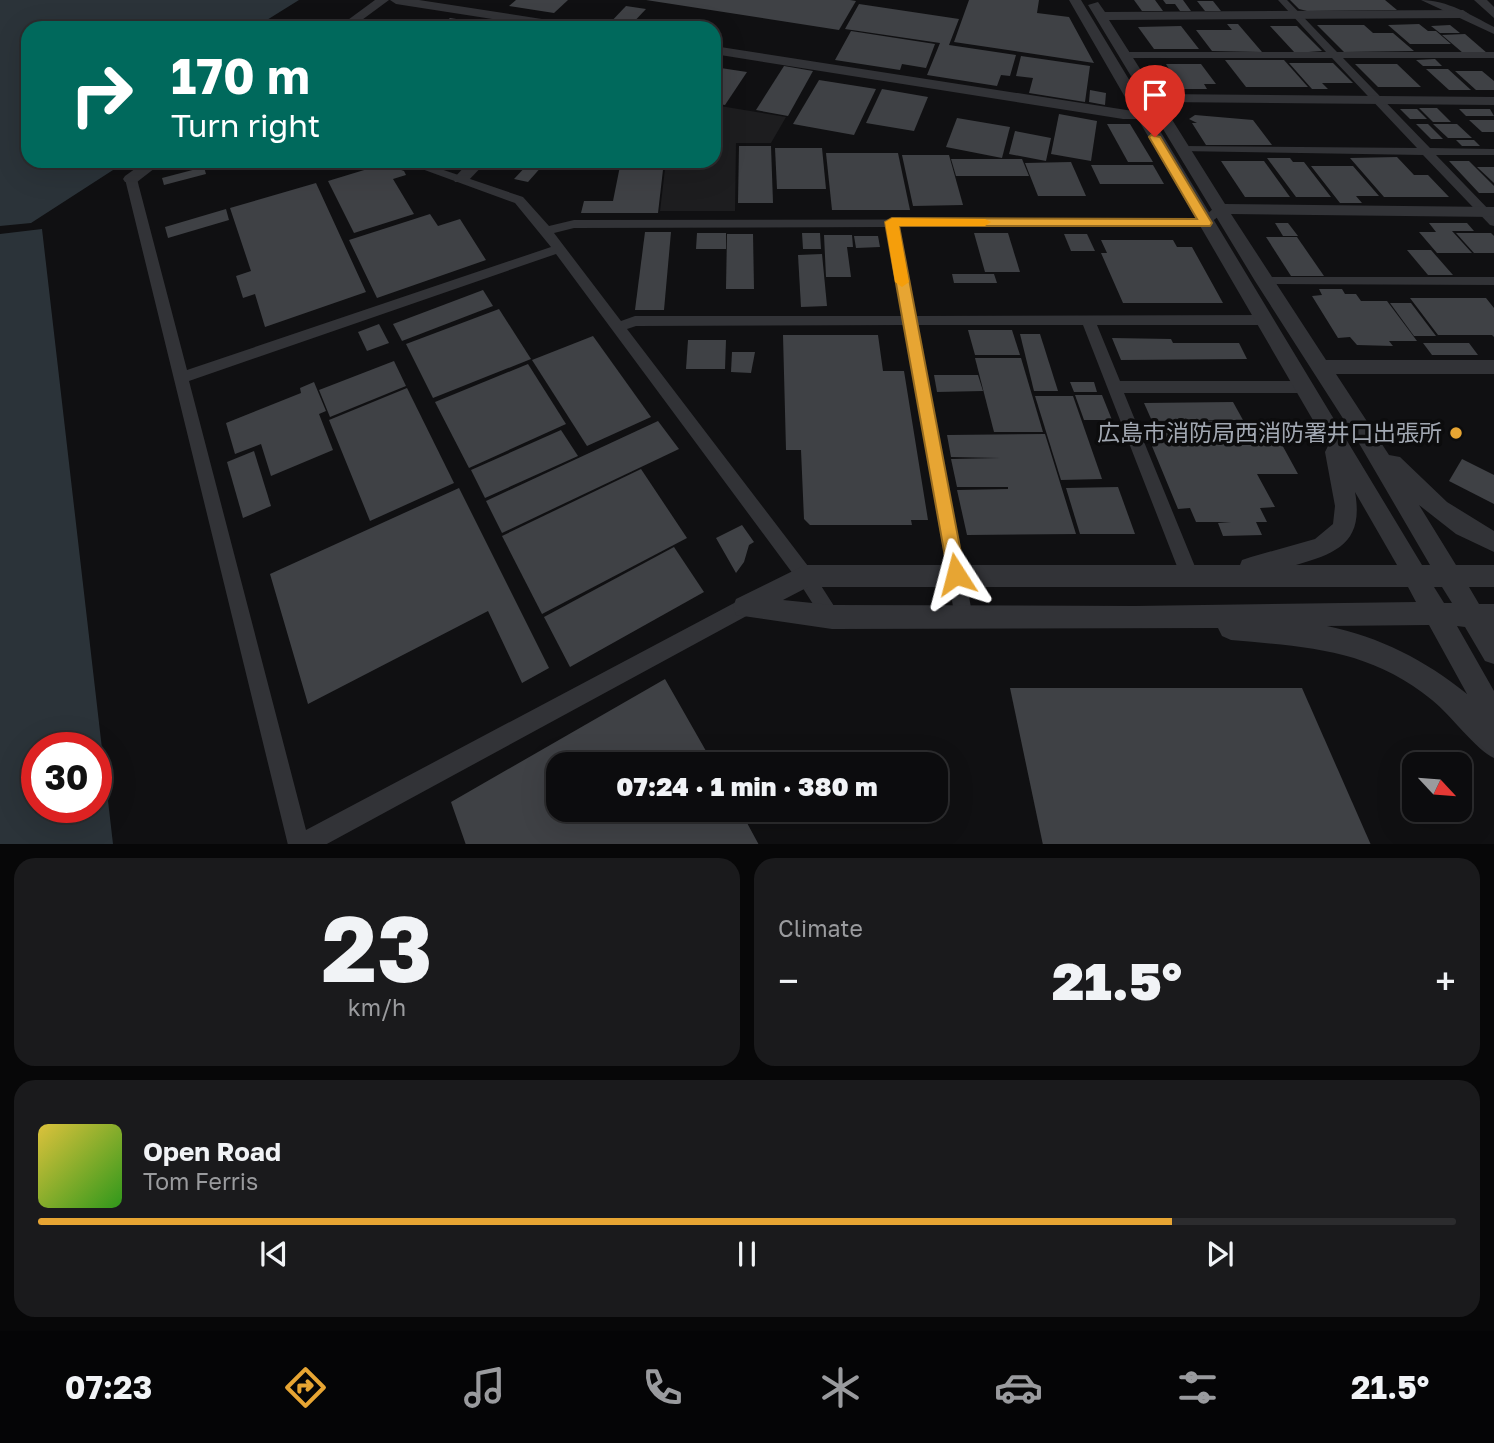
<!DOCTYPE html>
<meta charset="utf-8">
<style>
body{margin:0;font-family:"Golos Text","Noto Sans JP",sans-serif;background:#1a1a1c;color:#f1f3f6;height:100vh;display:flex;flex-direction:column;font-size:26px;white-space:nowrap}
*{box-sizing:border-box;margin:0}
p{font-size:23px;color:#9a9b9e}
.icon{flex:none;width:38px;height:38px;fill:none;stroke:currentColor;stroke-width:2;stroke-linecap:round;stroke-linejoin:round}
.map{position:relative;height:844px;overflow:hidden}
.drawer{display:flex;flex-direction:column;gap:14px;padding:14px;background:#070708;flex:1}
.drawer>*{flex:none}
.banner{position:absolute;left:21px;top:21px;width:700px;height:147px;border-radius:21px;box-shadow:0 7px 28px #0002,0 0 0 2px #2c2c2e;background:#00695c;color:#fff;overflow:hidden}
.needle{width:46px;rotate:116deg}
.fabs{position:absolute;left:1402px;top:752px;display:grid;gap:14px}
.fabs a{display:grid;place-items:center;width:70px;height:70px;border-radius:14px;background:#0c0c0e;box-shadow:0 7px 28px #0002,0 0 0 2px #2c2c2e;font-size:35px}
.speed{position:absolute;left:21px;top:732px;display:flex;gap:14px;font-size:35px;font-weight:700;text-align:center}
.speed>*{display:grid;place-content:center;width:91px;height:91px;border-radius:50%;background:#0c0c0e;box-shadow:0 7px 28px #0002,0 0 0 2px #2c2c2e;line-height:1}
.speed .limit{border:10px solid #d22;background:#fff;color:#111}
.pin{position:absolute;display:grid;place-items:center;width:60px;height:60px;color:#fff;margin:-72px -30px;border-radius:50% 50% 50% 0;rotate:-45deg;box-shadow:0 0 7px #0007}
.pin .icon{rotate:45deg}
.me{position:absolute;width:77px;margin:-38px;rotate:351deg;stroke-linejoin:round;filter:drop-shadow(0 0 5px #0008)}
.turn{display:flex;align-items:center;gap:24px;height:147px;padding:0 35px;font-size:32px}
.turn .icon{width:91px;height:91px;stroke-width:2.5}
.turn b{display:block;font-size:49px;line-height:60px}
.big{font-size:52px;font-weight:800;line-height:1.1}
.drawer .tile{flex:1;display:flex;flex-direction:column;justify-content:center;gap:10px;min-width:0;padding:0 24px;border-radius:21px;background:#1a1a1c}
.drawer .dial{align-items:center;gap:0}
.dial b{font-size:91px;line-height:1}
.song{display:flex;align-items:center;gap:21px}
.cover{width:84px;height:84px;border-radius:10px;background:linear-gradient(135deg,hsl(50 70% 55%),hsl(110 70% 35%))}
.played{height:7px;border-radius:4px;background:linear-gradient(90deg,#e7a533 80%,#2c2c2e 80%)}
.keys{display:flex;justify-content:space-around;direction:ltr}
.heat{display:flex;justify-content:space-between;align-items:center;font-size:38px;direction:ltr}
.drawer .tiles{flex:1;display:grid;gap:14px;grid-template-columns:1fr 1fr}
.tile:last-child{grid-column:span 2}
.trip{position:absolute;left:546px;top:752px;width:402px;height:70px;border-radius:21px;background:#0c0c0e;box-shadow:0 7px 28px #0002,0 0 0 2px #2c2c2e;font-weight:800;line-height:70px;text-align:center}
.menu{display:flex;height:112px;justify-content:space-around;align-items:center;background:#050506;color:#9a9b9e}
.menu .icon{width:49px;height:49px}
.menu .selected{color:#e7a533}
.menu b{font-size:32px;color:#f1f3f6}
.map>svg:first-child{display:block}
</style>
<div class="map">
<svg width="1494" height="845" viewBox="0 0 1494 845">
<rect width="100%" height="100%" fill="#101012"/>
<polygon fill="#1d1d1f" points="714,105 786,117 771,143 736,143 735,211 660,211 666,161 714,161"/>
<g fill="#2b3339" fill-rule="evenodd">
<polygon points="0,0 299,0 254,28 28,28 28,161 127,161 31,223 0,226"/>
<path d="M42 229 113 844H0V234ZM96 747V807H37V747Z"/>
</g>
<g fill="#3f4145">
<polygon points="516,0 568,0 554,13 509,6"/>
<polygon points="646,0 850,0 856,1 839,30"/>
<polygon points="969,0 1039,0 1037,13 1069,17 1094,63 954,42"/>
<polygon points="1134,0 1155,0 1163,11 1142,11"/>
<polygon points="1163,0 1183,0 1191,11 1180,11 1175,4 1166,4"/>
<polygon points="1290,0 1385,0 1397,10 1307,11 1299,9"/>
<polygon points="1197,1 1213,1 1221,11 1205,11"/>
<polygon points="859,4 959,19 949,45 1016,55 1010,76 1001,75 997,86 927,75 940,43 845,29"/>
<polygon points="626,6 646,9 628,28 607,26"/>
<polygon points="450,18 482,23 477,28 438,28"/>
<polygon points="1227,24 1238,24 1262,52 1212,51 1196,30 1232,30"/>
<polygon points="1419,24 1428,31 1436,31 1451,44 1410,44 1388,25"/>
<polygon points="1317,25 1364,25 1373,33 1393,33 1414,51 1344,52"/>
<polygon points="1450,25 1460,33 1440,33 1431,26"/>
<polygon points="1181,26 1199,49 1154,49 1138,27"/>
<polygon points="1270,26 1297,26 1322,51 1295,53"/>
<polygon points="851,31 935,44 926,68 902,64 900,70 835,60"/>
<polygon points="1465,34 1487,53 1463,53 1442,35"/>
<polygon points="1021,56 1090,66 1085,102 1029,93 1033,78 1016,76"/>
<polygon points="1435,59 1442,66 1423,66 1416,60"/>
<polygon points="1225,60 1284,60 1308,87 1246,87"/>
<polygon points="1289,63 1333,63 1353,83 1322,83 1328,89 1312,89"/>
<polygon points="1166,64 1201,64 1216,84 1204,84 1207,89 1171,89 1159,72 1171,72"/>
<polygon points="1355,64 1397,64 1421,87 1378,87"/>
<polygon points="784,66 813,71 788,116 756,110"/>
<polygon points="714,67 747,72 725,105 714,103"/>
<polygon points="1426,69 1448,69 1471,90 1449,90"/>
<polygon points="1455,71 1482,71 1494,81 1494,90 1476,90"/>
<polygon points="819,80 876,89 854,135 793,124"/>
<polygon points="882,89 928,97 914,131 866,123"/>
<polygon points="1090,90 1106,93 1105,105 1089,102"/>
<polygon points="1419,108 1437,108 1451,122 1433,122"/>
<polygon points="1400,109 1417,109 1427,119 1410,119"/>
<polygon points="1459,109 1490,109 1494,116 1466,116"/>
<polygon points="1059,114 1097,121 1091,161 1051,154"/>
<polygon points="1195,115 1253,120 1272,145 1206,145 1192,123 1197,123 1189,119"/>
<polygon points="957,118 1010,127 1002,158 946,147"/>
<polygon points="1469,120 1494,120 1494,132 1482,132"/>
<polygon points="1107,124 1130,124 1153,162 1128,162"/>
<polygon points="1416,124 1428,124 1443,139 1431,139"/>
<polygon points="1433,124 1457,124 1472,138 1448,138"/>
<polygon points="1015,131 1051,138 1046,161 1009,154"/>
<polygon points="1456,140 1474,140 1480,146 1462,146"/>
<polygon points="739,146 771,146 773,203 738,203"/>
<polygon points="775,148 822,148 826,189 777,189"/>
<polygon points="826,153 898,153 910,210 832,210"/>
<polygon points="902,155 949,155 963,205 913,206"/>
<polygon points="1397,157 1414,175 1428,175 1449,197 1384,197 1350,158"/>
<polygon points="1267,158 1290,158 1293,162 1304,162 1331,197 1296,197"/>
<polygon points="951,159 1022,159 1029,176 956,176"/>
<polygon points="621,161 664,161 658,213 581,213 584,201 613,201"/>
<polygon points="1221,161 1264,161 1290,197 1245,197"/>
<polygon points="1449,161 1469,161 1494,186 1494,193 1479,193"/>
<polygon points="1071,162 1086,196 1038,196 1025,163"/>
<polygon points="529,163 543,165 528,182 514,179"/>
<polygon points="384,164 404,171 406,175 393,179 414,214 354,233 328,181"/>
<polygon points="1091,165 1153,165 1164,184 1100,184"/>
<polygon points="1311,166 1353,166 1379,196 1356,196 1362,203 1340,203"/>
<polygon points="204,167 206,174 164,185 162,178"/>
<polygon points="1477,167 1494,167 1494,183"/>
<polygon points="316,183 366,292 265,327 255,294 243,298 236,276 251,271 230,208"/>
<polygon points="226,209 229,220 168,238 165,227"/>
<polygon points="430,214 438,226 460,219 486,260 377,298 349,240"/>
<polygon points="1275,223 1288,223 1298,236 1283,236"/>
<polygon points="1429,223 1467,223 1474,231 1452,231 1472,253 1437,253 1419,232 1436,232"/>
<polygon points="645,232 671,232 664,310 635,310"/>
<polygon points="697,233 726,233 726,249 696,249"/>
<polygon points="802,233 820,233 821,249 803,249"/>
<polygon points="974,233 1008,233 1020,272 985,272"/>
<polygon points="1456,233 1491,233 1494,236 1494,253 1474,253"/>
<polygon points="727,234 753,234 754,289 726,289"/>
<polygon points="1064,234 1087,234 1095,251 1071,251"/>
<polygon points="824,235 852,235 853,247 847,247 851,277 826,277"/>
<polygon points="854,236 878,236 880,247 856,248"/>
<polygon points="1266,237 1297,237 1324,276 1291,276"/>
<polygon points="1101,240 1173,240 1177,247 1192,247 1223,303 1123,303 1101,253 1107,253"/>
<polygon points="1407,250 1431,250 1453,275 1428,275"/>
<polygon points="822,254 827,306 801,307 798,255"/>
<polygon points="952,274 994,274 997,283 954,283"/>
<polygon points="1319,289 1342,289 1345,294 1356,294 1361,301 1387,301 1417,341 1389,341 1393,346 1357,345 1350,337 1338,338 1312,296 1322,295"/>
<polygon points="483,290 493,306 402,341 393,324"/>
<polygon points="1410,298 1486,298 1494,308 1494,337 1492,335 1438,335"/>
<polygon points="1390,303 1411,303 1436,336 1414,336"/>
<polygon points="499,309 531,359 433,398 406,344"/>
<polygon points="379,324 389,343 367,351 358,332"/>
<polygon points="968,330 1012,330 1020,355 975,355"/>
<polygon points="1020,334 1040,334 1058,391 1034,391"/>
<polygon points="783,335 878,335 883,371 904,371 928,520 911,520 912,525 810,525 804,519 801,450 786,450"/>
<polygon points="593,336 651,417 587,446 532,360"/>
<polygon points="1112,338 1171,339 1173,343 1239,343 1247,359 1121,360"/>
<polygon points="688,340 726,340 725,369 686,369"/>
<polygon points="1423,343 1469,343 1478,355 1432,355"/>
<polygon points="732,352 755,352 751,373 731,372"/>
<polygon points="975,358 1021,358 1043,432 994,432"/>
<polygon points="394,361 406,386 330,417 319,390"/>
<polygon points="528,364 566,424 469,468 435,402"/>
<polygon points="934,375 978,375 983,391 937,392"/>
<polygon points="314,382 326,411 319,414 333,450 271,476 261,444 235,454 226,423 301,393 300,388"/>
<polygon points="1070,382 1094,382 1097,392 1074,392"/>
<polygon points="407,388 454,483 370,521 329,420"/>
<polygon points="1075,395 1102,395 1112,420 1084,420"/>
<polygon points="1035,396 1073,396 1102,479 1061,480"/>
<polygon points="1233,402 1243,420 1152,421 1144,403"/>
<polygon points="658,421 679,449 502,533 486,501"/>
<polygon points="1269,421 1298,474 1257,474 1275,507 1260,508 1267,522 1256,522 1262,535 1223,536 1218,523 1231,522 1196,522 1190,508 1178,509 1142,422"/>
<polygon points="561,430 578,456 485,498 471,470"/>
<polygon points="1045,434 1076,534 967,535 957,490 1008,489 1008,487 957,487 951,459 1000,458 951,457 947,435"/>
<polygon points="254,451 271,506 243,518 227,462"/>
<polygon points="1462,459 1494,475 1494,504 1449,481"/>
<polygon points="641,469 687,538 542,614 502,536"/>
<polygon points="1118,487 1135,534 1080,534 1066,488"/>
<polygon points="459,488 549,668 522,683 488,611 308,704 270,574"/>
<polygon points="742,525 754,542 749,545 744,562 736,573 716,538"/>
<polygon points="674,547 704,592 570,667 544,617"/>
<polygon points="665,679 714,765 558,765 558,810 740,810 759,845 466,845 451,802"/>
<polygon points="1010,688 1302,688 1371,845 1043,845"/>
</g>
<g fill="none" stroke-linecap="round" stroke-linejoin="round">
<g fill="#323337" fill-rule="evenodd">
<polygon points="1278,0 1287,0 1337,52 1494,52 1494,58 1343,58 1430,148 1494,149 1494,155 1436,155 1494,215 1494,226 1490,225 1423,155 1179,151 1179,147 1183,146 1417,148 1332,58 1124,58 1119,55 1124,52 1326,52"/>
<path d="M1421 0C1447 0 1471 15 1494 27V34Z"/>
<path d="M400 161H417L523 197 549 226 574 220 1202 219 1216 206H1224V212L1205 227H899L916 316 1263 315 1270 320 1263 325H1097L1120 381H1302L1310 387 1302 393H1124L1198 574 1195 580 1189 582 1183 580 1180 574 1083 325H918L973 618 971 624 964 627 957 624 955 618 904 325 636 326 627 329 811 570 841 617 839 623 832 626 825 623 799 582 556 254 189 381 306 830 738 601 745 598 752 601 754 607 752 613 325 845H288L125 179 131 175 137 179 187 370 551 247 515 203ZM887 227 902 316H635L621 321 554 233 574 228Z"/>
<polygon points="1264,277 1494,277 1494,285 1259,284 1257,281 1259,278"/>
</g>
<g fill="#323337" fill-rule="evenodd">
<polygon points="375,0 389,0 351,28 337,28"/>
<polygon points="390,0 419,0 574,24 580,28 550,28 396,4"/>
<path d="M1069 0H1081L1422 565H1430L1360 445 1255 281 1088 5 1098 2 1105 12 1463 10 1469 14 1463 18 1109 20 1156 94 1494 97V105L1161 102 1225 204 1494 207V217L1231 214 1326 360H1494V374H1336L1389 455 1400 457 1447 502 1494 531V552L1456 534 1419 505 1456 565H1494V587H1469L1479 604H1494V664L1485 661 1465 627 1457 626 1494 691V758C1477 751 1450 714 1432 700 1370 649 1307 647 1231 640L1222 636 1218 628 832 629 736 615 733 607 736 599 805 565H1240L1242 560 1251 557 1315 539 1333 524 1335 506 1325 452 1328 446 1138 119H1123L714 54V46L1133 111ZM1355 492 1397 565H1296C1338 553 1364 542 1355 492ZM808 587H1408L1416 602 1135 606 832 605 783 600ZM1434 587H1442L1452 603H1444ZM1429 625 1467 694C1425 660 1380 637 1327 626Z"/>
<polygon points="1474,0 1487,0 1494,7 1494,18"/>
<polygon points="146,161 164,161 137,182 125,182 123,179 125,176"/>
<polygon points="470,161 487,161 467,182 455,182 453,179"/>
</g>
</g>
<polygon fill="#e7a533" stroke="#966b21" stroke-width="2" points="1151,135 1160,137 1212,223 1210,226 899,226 965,574 962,579 956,582 949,579 885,222 892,218 1197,219 1149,137"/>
<polygon fill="#f59e0b" points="892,218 985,219 991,222 985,226 899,226 909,282 902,287 895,282 885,222"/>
<circle fill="#e7a533" stroke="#0c0c0d" stroke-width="2.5" cx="1456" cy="433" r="7"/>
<g text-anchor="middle" stroke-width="7" stroke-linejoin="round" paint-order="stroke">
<g font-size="23" fill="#a2a8b2" stroke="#0c0c0d" text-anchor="end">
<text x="1442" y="441">広島市消防局西消防署井口出張所</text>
</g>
</g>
</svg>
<div class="fabs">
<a><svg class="needle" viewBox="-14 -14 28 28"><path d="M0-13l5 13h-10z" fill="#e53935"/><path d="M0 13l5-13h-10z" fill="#9a9b9e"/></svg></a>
</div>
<div class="speed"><div class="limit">30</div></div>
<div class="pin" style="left:1155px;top:137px;background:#d93025"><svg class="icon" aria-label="arrive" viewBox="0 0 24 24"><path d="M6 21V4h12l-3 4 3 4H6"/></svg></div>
<svg class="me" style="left:956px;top:574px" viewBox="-20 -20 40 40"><path d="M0-17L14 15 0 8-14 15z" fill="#e7a533" stroke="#fff" stroke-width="4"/></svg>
<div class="trip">07:24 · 1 min · 380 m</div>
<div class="banner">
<div class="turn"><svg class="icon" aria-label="right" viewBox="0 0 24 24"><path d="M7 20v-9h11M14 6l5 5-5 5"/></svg><div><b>170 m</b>Turn right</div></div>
</div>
</div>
<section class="drawer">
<div class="tiles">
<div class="tile dial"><b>23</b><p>km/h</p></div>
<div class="tile"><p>Climate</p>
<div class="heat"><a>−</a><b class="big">21.5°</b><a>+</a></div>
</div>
<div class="tile">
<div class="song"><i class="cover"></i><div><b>Open Road</b><p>Tom Ferris</p></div></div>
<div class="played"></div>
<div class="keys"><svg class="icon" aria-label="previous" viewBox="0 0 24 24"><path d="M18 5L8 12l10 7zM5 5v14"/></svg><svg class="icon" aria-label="pause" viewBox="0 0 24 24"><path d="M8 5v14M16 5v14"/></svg><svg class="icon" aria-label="next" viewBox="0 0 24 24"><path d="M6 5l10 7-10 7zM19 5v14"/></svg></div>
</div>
</div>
</section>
<nav class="menu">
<b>07:23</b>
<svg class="icon selected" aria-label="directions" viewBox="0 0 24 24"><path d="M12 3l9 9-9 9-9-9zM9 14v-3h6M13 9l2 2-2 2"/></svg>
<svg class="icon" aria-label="music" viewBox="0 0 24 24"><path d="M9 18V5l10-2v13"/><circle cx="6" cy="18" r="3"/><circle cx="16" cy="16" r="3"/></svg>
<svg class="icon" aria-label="phone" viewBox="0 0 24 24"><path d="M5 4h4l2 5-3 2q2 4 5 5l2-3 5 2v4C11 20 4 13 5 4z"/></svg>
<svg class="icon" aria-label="climate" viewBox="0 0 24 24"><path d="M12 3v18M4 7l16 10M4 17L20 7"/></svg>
<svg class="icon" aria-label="car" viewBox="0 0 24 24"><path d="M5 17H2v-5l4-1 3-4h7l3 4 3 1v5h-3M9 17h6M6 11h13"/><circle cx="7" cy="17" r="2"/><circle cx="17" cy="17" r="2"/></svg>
<svg class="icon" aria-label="filters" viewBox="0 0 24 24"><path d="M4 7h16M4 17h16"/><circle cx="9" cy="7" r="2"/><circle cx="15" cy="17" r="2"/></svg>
<b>21.5°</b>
</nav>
